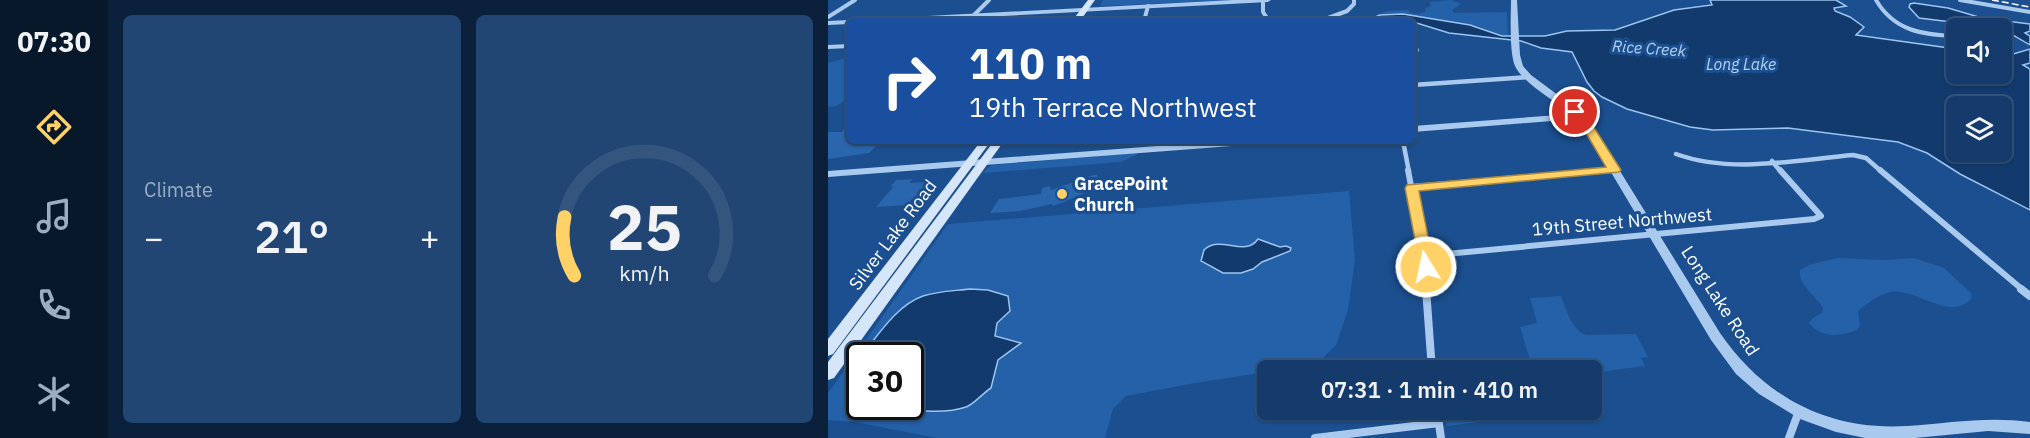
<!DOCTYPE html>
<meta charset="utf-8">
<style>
body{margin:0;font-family:"IBM Plex Sans",sans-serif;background:#214673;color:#f1f3f6;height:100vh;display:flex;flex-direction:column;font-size:22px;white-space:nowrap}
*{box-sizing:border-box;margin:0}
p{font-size:20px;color:#9dadc1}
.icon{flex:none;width:33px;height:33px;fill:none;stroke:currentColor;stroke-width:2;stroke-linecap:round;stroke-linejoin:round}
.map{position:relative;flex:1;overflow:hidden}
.side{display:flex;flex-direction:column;gap:15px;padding:15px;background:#0b203b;width:720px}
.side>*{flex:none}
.hud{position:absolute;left:18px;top:18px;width:570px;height:126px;border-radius:9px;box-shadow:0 2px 4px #0004,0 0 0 2px #33557e;background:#1a4fa0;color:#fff;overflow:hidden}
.buttons{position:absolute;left:1118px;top:18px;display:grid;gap:12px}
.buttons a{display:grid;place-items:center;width:66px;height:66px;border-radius:9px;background:#143b6b;box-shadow:0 2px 4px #0004,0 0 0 2px #33557e;font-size:30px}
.speed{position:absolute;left:18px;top:342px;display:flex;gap:12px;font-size:30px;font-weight:700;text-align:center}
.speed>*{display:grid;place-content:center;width:78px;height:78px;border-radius:50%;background:#143b6b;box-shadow:0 2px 4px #0004,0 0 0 2px #33557e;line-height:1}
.speed .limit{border:3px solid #111;border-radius:9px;background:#fff;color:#111}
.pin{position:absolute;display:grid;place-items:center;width:51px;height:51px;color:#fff;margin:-26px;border:3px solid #fff;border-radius:50%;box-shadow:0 2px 6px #0007}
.me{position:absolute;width:66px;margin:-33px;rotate:350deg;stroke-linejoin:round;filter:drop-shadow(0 0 4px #0008)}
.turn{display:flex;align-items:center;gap:21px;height:126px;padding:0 24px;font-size:27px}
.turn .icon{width:78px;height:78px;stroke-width:2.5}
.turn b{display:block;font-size:42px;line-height:51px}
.big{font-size:45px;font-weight:600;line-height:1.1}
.side .widget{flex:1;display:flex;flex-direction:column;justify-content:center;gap:9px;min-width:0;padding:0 21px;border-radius:9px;background:#214673}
.side .dial{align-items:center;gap:0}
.dial svg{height:156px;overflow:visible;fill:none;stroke:#33557e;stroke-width:7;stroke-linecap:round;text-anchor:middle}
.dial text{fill:#f1f3f6;stroke:none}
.heat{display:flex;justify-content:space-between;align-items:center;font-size:33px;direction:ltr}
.side .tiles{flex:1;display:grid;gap:15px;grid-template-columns:repeat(2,1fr)}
.trip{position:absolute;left:429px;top:360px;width:345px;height:60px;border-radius:9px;background:#143b6b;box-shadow:0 2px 4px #0004,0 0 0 2px #33557e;font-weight:600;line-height:60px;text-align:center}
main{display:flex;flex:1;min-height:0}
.tabs{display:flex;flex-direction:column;width:108px;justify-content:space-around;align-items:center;background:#08182b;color:#9dadc1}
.tabs .icon{width:42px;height:42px}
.tabs .on{color:#ffd166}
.tabs b{font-size:27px;color:#f1f3f6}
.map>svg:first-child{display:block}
</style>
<main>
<nav class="tabs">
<b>07:30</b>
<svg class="icon on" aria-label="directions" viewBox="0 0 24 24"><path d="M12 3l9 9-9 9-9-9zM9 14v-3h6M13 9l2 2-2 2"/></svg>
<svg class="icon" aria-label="music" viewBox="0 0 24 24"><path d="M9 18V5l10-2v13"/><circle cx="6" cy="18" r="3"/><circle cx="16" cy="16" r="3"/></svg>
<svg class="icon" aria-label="phone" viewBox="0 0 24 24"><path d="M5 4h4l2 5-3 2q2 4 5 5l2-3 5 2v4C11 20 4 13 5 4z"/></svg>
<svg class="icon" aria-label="climate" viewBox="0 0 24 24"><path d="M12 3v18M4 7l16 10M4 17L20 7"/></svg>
</nav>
<section class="side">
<div class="tiles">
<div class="widget"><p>Climate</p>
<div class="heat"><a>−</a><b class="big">21°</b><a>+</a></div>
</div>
<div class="widget dial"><svg viewBox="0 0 100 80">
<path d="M14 69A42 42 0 1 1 86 69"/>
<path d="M14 69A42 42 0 0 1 9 39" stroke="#ffd166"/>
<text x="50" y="56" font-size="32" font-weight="700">25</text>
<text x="50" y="72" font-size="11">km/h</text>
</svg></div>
</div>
</section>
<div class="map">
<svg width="1202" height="438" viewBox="0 0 1202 438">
<rect width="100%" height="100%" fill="#1b4f8f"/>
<g fill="#2461a8" fill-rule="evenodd">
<polygon points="275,0 412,0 272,6"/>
<polygon points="623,0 633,4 624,10 626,13 679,12 680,36 667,34 652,27 598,18 552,15 534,21 559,11 580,10 583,13 591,14 598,11 597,8 603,6 601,2"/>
<polygon points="21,57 21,98 8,106 0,107 0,63"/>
<polygon points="306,153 310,154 293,162 156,173 159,168 165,165"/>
<path d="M521 191 527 260 520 310 508 345 487 366 440 370 439 372 367 383 298 396 285 409 277 438H109L27 422 0 420V393L120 224ZM32 356H82V406H32Z"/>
<path d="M1009 258 1057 260 1086 258 1116 268 1143 293V299C1120 322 1088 287 1062 292 1052 294 1037 305 1030 311L1032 326 1029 330C1012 337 993 338 981 323L985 318 994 313 995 307C987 296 970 284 972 270L981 265Z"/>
<path d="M733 296C739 310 743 329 758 335L808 334 820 357 813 358 817 366 764 373V370H705L692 327 709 323 702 298Z"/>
<polygon points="616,410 748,410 619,426"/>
</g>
<g fill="#123a6d" stroke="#9cc4f0" stroke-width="1.5" fill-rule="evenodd">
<path d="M882 0H1008L1018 6 1006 8 1007 11 1022 17 1036 27 1028 35 1128 49V74H1173V54L1182 55 1202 49V63L1195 65 1202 69V210L1132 174 1099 153 1070 142 960 128 885 130 862 127 799 109 774 97 766 91 759 82 744 52 713 48 693 41 621 33 579 20 538 21 552 15 575 14 642 25 674 36H717L739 31 787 30 846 10 884 5ZM1128 106H1173V152H1128Z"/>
<polygon points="1086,3 1120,8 1154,18 1202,24 1202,31 1197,33 1202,36 1202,45 1173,28 1091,18 1081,7 1082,4"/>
<path d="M430 239 452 247 458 246 463 248 462 251 434 262 425 269 413 273H395L373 261 376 250C392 234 417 258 430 239Z"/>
<path d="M142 289 160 290 180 296 182 311 169 323 167 336 193 343 170 360 163 388C155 393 145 405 138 407 113 416 70 408 44 407L82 406V356L34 355C50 335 69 305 95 296 110 291 126 291 142 289Z"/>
<polygon points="31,359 31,401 17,389 20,373"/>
</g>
<g fill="#2a66ad">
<polygon points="21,125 21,141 53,141 41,153 0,159 0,132 14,132"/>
<polygon points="265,175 269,175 276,184 236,202 225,206 224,204 192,211 162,213 171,199 213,194 214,188 222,186 223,190"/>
<polygon points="85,179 81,183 104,182 92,199 84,199 79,205 48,207 66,186 62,187 68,180"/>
</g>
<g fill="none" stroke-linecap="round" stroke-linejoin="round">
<g stroke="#a9c9ee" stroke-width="4">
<polyline points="435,0 435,12 441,21"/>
<path d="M1048 0C1066 31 1095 35 1128 36"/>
<polyline points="1132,0 1202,12"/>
<polyline points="145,16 161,0"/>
<polyline points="0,17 27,0"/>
<polyline points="316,21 320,6"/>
<polyline points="492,21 519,11 526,4 526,0"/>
<polyline points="0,47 21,46"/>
<polyline points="585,49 589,50"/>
</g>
<g stroke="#a9c9ee" stroke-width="4.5">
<polyline points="585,85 700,77"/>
<polyline points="575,141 581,172"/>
<path d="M848 154C903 174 968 160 1025 155L1038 158 1054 172"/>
<polyline points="944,161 953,172"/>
<polyline points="766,172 786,170"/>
</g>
<g stroke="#a9c9ee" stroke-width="6">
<polyline points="580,170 598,267 598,290"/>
<polyline points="1052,170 1195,290"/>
<polyline points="584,187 784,170"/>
<polyline points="597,256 986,219 993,216 952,170"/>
</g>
<g stroke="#a9c9ee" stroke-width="8">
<polyline points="598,289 604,370"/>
<polyline points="1193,289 1202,296"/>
<polyline points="609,410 613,438"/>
<polyline points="487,438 611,423"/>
<polyline points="961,438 971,411"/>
</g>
<g fill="#a9c9ee" fill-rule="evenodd">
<polygon points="405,0 443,0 440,2 80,21 40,21 43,19"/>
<path d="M683 0H689L692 55 695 66 703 75 750 110 766 129 892 333C936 397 1000 431 1079 426 1121 423 1160 416 1202 422V434L1160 431 1087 438H1037L1008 432 972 419 931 394 908 374 883 340 759 132 748 119 585 132V126L744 114C728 102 695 83 687 66 681 52 683 16 683 0Z"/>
<polygon points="0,21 21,20 24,21 21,21 21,24 0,25"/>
<polygon points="395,141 434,141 430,144 0,177 0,171"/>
</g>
<g fill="#d6e6fa" fill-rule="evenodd">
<polygon points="260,0 267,0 252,21 244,21"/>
<polygon points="153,141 163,141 5,354 0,356 0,339"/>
<polygon points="166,141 176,141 6,378 0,380 0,362"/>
</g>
<polyline stroke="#fff" stroke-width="1.5" stroke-dasharray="7 3" stroke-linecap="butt" points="1164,0 1202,7"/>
</g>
<polygon fill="#ffd166" stroke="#a68842" stroke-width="1.5" points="747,109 751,110 767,129 793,170 791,172 591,191 606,267 598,272 593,271 577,188 579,185 778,167 758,133 741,112"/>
<circle fill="#ffd166" stroke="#1b4f8f" stroke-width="2" cx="234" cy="194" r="6"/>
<g text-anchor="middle" stroke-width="6" stroke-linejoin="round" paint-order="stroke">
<g font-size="16" font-style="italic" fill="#b5d3f5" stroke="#1b4f8f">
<text transform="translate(821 48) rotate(4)" y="6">Rice Creek</text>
<text x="913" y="70">Long Lake</text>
</g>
<g font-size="18" font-weight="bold" fill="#fff" stroke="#1b4f8f" text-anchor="start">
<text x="246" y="190">GracePoint<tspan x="246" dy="21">Church</tspan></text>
</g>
<g font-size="18" fill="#fff" stroke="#1b4f8f">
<text transform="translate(794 222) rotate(-5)" y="6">19th Street Northwest</text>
<text transform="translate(65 235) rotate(-53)" y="6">Silver Lake Road</text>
<text transform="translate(892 301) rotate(57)" y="6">Long Lake Road</text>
</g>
</g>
</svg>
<div class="buttons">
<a><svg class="icon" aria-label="sound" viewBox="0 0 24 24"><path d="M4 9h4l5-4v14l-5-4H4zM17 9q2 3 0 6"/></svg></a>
<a><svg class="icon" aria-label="layers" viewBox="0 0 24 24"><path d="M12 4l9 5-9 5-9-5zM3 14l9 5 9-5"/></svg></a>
</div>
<div class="speed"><div class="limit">30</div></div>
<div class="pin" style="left:747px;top:112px;background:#d93025"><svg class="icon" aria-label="arrive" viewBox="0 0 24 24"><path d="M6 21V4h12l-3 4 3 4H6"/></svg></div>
<svg class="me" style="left:598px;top:267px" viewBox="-20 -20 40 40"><circle r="17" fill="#ffd166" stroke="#fff" stroke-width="3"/><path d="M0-11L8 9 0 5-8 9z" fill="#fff"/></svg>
<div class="trip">07:31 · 1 min · 410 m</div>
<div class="hud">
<div class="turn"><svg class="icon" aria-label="right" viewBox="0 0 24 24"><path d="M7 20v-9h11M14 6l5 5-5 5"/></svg><div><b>110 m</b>19th Terrace Northwest</div></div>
</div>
</div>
</main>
